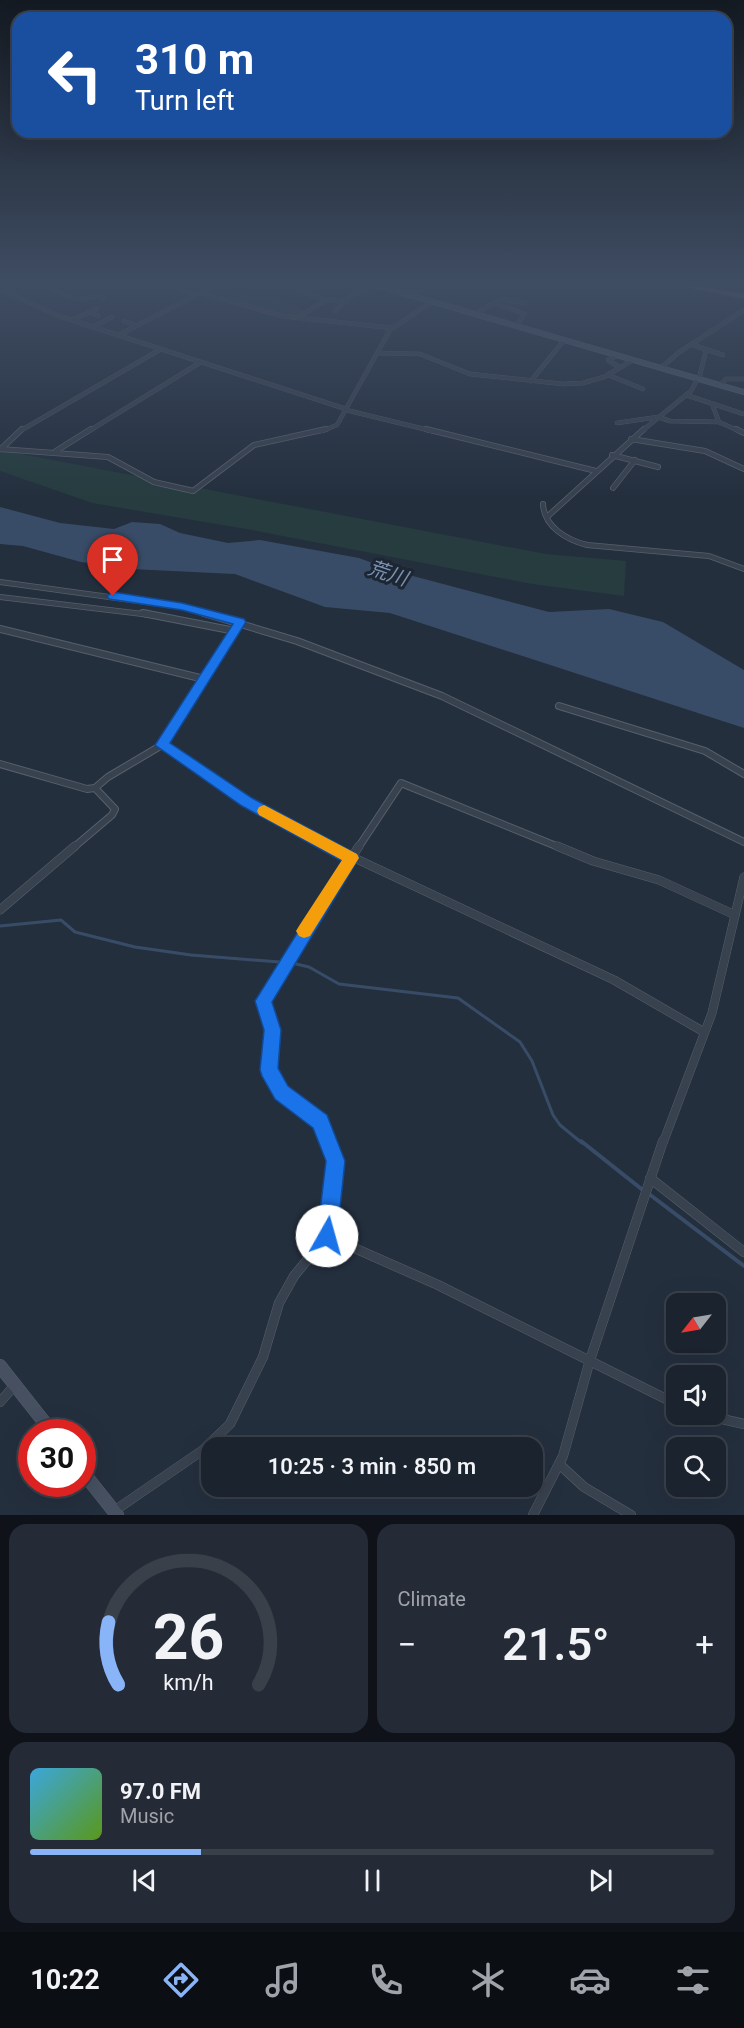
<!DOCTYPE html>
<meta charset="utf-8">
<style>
body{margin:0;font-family:Roboto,"Noto Sans JP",sans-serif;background:#242b36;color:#f1f3f6;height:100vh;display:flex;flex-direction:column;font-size:22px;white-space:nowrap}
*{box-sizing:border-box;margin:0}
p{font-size:20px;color:#a0a4aa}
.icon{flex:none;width:33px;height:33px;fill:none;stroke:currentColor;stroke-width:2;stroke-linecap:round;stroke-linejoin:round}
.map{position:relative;height:1515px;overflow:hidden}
.drawer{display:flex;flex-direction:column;gap:9px;padding:9px;background:#0f1319;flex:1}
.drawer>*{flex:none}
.banner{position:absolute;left:12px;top:12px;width:720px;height:126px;border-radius:18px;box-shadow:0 6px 24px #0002,0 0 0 2px #39404a;background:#1a4fa0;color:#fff;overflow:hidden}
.needle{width:39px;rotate:239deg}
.controls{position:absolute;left:666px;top:1293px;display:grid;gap:12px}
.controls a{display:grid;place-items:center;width:60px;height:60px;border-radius:12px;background:#1b232e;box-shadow:0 6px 24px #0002,0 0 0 2px #39404a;font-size:30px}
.speed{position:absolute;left:18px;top:1419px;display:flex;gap:12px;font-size:30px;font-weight:700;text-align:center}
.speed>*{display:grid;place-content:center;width:78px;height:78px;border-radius:50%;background:#1b232e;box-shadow:0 6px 24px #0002,0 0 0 2px #39404a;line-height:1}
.speed .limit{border:9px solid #d22;background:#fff;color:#111}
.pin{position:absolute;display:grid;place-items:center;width:51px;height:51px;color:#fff;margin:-62px -26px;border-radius:50% 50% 50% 0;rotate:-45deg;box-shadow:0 0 6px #0007}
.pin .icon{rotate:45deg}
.me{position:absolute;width:66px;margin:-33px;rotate:7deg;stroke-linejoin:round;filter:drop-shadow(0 0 4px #0008)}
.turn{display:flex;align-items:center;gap:21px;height:126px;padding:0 24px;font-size:27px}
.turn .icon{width:78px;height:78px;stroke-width:2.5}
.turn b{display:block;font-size:42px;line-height:51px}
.big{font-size:45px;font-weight:600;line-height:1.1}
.drawer .tile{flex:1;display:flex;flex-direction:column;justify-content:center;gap:9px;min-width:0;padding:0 21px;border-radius:18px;background:#242b36}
.drawer .dial{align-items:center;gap:0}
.dial svg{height:156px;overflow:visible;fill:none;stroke:#39404a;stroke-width:7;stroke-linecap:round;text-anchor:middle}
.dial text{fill:#f1f3f6;stroke:none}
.song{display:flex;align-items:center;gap:18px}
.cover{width:72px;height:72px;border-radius:9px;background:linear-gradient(135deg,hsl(200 70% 55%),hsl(90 70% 35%))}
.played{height:6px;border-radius:3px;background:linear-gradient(90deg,#8ab4f8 25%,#39404a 25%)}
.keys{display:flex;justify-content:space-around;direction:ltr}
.heat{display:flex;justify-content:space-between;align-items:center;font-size:33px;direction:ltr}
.drawer .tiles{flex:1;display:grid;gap:9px;grid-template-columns:1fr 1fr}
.tile:last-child{grid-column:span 2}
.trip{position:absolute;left:201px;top:1437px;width:342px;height:60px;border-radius:18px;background:#1b232e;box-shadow:0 6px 24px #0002,0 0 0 2px #39404a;font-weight:600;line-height:60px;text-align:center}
.tab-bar{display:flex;height:96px;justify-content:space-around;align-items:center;background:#0b0e12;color:#a0a4aa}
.tab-bar .icon{width:42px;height:42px}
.tab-bar .current{color:#8ab4f8}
.tab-bar b{font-size:27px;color:#f1f3f6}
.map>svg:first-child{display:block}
</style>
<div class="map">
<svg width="744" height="1515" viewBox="0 0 744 1515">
<rect width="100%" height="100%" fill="#242f3e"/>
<g fill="#263c3f">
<polygon points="236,294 269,295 306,311 296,318 222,298"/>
<polygon points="0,450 546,554 626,561 624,596 532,584 252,530 92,503 0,471"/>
</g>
<polygon fill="#394c67" points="0,507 60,523 114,529 132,522 160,524 180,533 228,543 260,540 359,558 394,571 549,612 609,609 663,622 744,670 744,728 390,613 325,607 235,574 131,569 81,562 23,546 0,544"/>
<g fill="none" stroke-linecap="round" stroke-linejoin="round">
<polyline stroke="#394c67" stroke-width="3" points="0,926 61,920 75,932 135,947 191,955 292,963 309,967 339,984 458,998 520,1042 532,1061 553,1115 560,1125 582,1143"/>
<g stroke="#394c67" stroke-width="4">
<polyline points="581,1141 644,1191"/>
<polyline points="649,1194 744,1266"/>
</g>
<defs>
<g id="street-far4">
<polyline points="40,285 77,299 101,296 104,299"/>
<polyline points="167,285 196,295"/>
<polyline points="282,285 326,300 297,318"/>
<polyline points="0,289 59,316 346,409"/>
<polyline points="200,293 282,316 392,328"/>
<polyline points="410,295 430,285"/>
<polyline points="325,299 347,301"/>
<polyline points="495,303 525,314 516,326"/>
<polyline points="335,311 352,295 377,285"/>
<polyline points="89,312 99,316"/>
<polyline points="475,314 501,299 525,303"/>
<polyline points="72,320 97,309"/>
<polyline points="124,321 137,326"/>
<polyline points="93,327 112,317"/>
<polyline points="119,335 215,285"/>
<polyline points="693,345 723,355"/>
<polyline points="377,353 420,354 470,374 563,384 583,383 604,377 633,360"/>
<polyline points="618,355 608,360 619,367"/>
<polyline points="661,368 678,353 744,310"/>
<polyline points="608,375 643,389"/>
<polyline points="699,379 706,350"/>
<polyline points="531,381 564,340"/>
<polyline points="720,385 726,379 744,379"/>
<polyline points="686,395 744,414"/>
<polyline points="712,404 719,422 739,431"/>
<polyline points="346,410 432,431"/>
<polyline points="617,423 658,417 670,421 719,422"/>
<polyline points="20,431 161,349"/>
<polyline points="89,431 201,362"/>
<polyline points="322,431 337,425 390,330 433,301"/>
<polyline points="642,431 691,391 698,378"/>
</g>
<g id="street-far3">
<polyline points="426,429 596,471"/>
<polyline points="736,429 744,433"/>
<polyline points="631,439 705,451 744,469"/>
<polyline points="0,449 108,457 154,482 193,491 254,445 326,429"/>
<polyline points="1,449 22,429"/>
<polyline points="56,451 91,429"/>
<polyline points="612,455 658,467"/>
<polyline points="613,488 635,460"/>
<path d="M543 504C544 527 567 540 587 545L709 556 744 569"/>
<polyline points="548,516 644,429"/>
<polyline points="0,582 182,607 209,615"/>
<polyline points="0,597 151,615"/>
</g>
<g id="street-far2">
<polyline points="143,613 235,631"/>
<polyline points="204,613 297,641 442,696 744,842"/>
<polyline points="0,629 204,679"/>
<polyline points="559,706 705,751 744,774"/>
<polyline points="162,745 214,781 332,848"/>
<polyline points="0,764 87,789 95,788"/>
<polyline points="73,848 112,815 115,809 95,788 108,777 162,745 240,622"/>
<polyline points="358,848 401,783 561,848"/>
</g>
<g id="street-far1">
<polyline points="329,846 614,980 704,1032"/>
<polyline points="557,846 593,861 659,880 735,915"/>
<polyline points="0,910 75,846"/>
<polyline points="328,1143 320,1122 281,1092 268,1070 273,1030 264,1001 307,926 359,846"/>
<polyline points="663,1143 712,1013 744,877"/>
</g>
<g id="street">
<polyline points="650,1178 744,1252"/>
<polyline points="327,1236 438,1285 676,1404"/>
<polyline points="0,1402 15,1385"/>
<polyline points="700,1414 744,1424"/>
<polyline points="559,1464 584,1487 631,1515"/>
<polyline points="114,1511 203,1450 230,1424 263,1357 279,1303 294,1276 327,1236 335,1161 327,1141"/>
<polyline points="533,1515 563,1456 590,1360 663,1141"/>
</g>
<polyline id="secondary-far1" points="375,285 744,392"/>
<g id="secondary">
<polyline points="0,1366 52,1432"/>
<polyline points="82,1471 117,1515"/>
</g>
<polygon id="highway" points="677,285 689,285 744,294 744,298"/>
</defs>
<use href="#street-far4" stroke="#565f6c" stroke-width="4.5"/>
<use href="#street-far3" stroke="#565f6c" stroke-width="6"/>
<use href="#street-far2" stroke="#565f6c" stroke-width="8"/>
<use href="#street-far1" stroke="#565f6c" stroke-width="9"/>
<use href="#street" stroke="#565f6c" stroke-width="10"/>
<use href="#secondary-far1" stroke="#565f6c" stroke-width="6"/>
<use href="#secondary" stroke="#565f6c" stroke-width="14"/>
<use href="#highway" stroke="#434c59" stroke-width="2"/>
<use href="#street-far4" stroke="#38414e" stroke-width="4"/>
<use href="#street-far3" stroke="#38414e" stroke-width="4.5"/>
<use href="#street-far2" stroke="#38414e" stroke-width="6"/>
<use href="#street-far1" stroke="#38414e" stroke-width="8"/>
<use href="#street" stroke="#38414e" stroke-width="9"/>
<use href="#secondary-far1" stroke="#465061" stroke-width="5"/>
<use href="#secondary" stroke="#465061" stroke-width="13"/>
<use href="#highway" fill="#746855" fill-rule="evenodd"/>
</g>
<linearGradient id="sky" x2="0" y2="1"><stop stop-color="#141a22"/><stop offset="0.57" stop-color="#3f4d63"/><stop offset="1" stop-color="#3f4d63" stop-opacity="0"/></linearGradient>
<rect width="744" height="497" fill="url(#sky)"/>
<polygon fill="#1a73e8" stroke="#114b97" stroke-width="1.5" points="113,592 182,603 244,619 246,622 170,743 252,798 357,854 359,858 272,1002 281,1030 278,1068 288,1086 327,1115 345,1161 337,1236 334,1243 327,1246 320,1243 317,1236 326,1161 313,1128 275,1099 262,1076 260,1070 264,1030 255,1001 342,861 242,806 155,745 233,624 182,610 109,599 107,596"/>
<polygon fill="#f59e0b" points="264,805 357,854 359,858 310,936 304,938 299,936 296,931 299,926 342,860 259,815 257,811 259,807"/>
<g text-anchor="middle" stroke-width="6" stroke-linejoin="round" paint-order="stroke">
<g font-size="20" font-style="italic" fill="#7c92b1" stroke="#1d2633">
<text transform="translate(388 573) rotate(18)" y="7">荒川</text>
</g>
</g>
</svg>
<div class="controls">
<a><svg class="needle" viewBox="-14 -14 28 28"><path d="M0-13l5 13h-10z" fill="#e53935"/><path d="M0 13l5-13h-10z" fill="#a0a4aa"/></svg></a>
<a><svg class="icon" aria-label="sound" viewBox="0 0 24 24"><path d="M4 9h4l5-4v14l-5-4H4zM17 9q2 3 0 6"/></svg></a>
<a><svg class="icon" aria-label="search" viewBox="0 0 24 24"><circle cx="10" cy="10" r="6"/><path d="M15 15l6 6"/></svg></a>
</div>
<div class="speed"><div class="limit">30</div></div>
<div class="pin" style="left:113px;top:596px;background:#d93025"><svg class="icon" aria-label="arrive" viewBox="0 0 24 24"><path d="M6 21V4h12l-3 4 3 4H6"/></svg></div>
<svg class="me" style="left:327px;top:1236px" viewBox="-20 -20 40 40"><circle r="19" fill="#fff"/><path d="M0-13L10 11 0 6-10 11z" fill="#1a73e8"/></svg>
<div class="trip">10:25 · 3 min · 850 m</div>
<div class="banner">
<div class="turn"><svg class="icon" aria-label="left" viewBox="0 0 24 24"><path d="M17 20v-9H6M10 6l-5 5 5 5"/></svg><div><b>310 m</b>Turn left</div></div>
</div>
</div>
<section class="drawer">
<div class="tiles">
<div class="tile dial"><svg viewBox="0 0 100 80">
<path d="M14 69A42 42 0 1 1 86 69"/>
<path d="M14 69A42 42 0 0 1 9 37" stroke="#8ab4f8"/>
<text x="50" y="56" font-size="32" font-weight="700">26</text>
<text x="50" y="72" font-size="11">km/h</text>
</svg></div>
<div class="tile"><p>Climate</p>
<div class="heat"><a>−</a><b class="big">21.5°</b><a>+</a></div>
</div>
<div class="tile">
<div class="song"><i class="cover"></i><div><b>97.0 FM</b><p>Music</p></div></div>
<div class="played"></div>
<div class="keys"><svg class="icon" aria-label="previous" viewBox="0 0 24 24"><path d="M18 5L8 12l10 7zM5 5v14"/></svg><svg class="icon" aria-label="pause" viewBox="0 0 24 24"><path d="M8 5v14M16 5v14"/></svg><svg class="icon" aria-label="next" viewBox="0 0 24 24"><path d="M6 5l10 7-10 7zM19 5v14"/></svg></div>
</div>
</div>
</section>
<nav class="tab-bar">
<b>10:22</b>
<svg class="icon current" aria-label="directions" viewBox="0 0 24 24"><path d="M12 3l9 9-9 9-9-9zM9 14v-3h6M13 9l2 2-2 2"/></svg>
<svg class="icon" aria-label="music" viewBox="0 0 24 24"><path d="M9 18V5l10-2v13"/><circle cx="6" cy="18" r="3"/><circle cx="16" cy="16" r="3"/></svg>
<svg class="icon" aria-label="phone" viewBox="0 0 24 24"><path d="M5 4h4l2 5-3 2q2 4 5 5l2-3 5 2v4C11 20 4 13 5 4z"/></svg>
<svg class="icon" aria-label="climate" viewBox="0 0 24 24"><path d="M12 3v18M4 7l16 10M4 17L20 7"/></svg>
<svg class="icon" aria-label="car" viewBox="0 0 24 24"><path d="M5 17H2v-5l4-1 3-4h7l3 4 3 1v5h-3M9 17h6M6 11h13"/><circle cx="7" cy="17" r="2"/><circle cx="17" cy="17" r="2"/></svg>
<svg class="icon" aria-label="filters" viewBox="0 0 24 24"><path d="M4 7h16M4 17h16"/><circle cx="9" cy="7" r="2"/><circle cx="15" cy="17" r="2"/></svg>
</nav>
